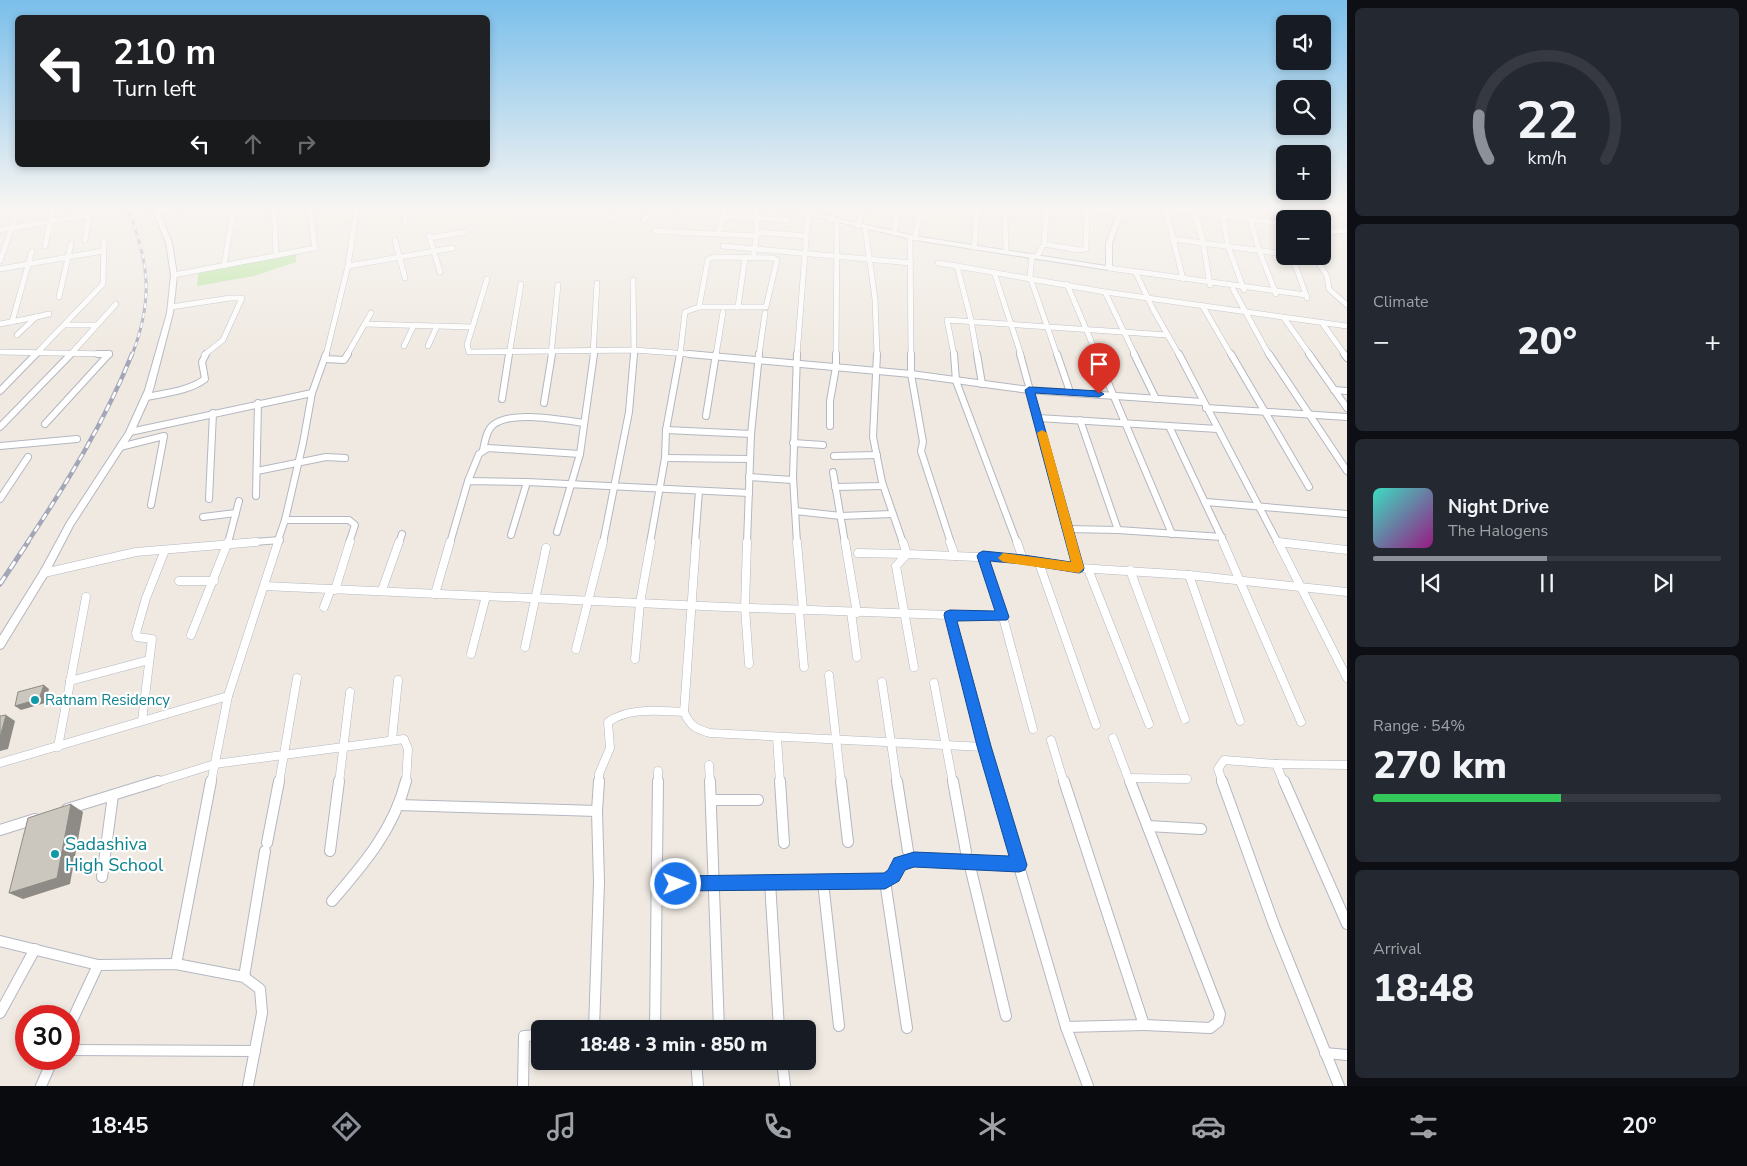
<!DOCTYPE html>
<meta charset="utf-8">
<style>
body{margin:0;font-family:"Nunito Sans",sans-serif;background:#242831;color:#f1f3f6;height:100vh;display:flex;flex-direction:column;font-size:19px;white-space:nowrap}
*{box-sizing:border-box;margin:0}
p{font-size:16px;color:#9ea1a6}
.icon{flex:none;width:28px;height:28px;fill:none;stroke:currentColor;stroke-width:2;stroke-linecap:round;stroke-linejoin:round}
.map{position:relative;flex:1;overflow:hidden}
.sheet{display:flex;flex-direction:column;gap:8px;padding:8px;background:#0d0f14;width:400px}
.sheet>*{flex:none}
.hud{position:absolute;left:15px;top:15px;width:475px;height:152px;border-radius:8px;box-shadow:0 2px 8px #0003;background:#202124;color:#fff;overflow:hidden}
.controls{position:absolute;left:1276px;top:15px;display:grid;gap:10px}
.controls a{display:grid;place-items:center;width:55px;height:55px;border-radius:8px;background:#171b24;box-shadow:0 2px 8px #0003;font-size:25px}
.speed{position:absolute;left:15px;top:1005px;display:flex;gap:10px;font-size:25px;font-weight:700;text-align:center}
.speed>*{display:grid;place-content:center;width:65px;height:65px;border-radius:50%;background:#171b24;box-shadow:0 2px 8px #0003;line-height:1}
.speed .limit{border:8px solid #d22;background:#fff;color:#111}
.pin{position:absolute;display:grid;place-items:center;width:42px;height:42px;color:#fff;margin:-51px -21px;border-radius:50% 50% 50% 0;rotate:-45deg;box-shadow:0 0 5px #0007}
.pin .icon{rotate:45deg}
.me{position:absolute;width:55px;margin:-28px;rotate:89deg;stroke-linejoin:round;filter:drop-shadow(0 0 4px #0008)}
.turn{display:flex;align-items:center;gap:18px;height:105px;padding:0 15px;font-size:22px}
.turn .icon{width:65px;height:65px;stroke-width:2.5}
.turn b{display:block;font-size:35px;line-height:42px}
.lanes{display:flex;align-items:center;height:48px;padding:0 15px;background:#0003;justify-content:center;gap:25px;direction:ltr}
.lanes .off{opacity:.35}
.big{font-size:38px;font-weight:800;line-height:1.1}
.sheet .widget{flex:1;display:flex;flex-direction:column;justify-content:center;gap:8px;min-width:0;padding:0 18px;border-radius:8px;background:#242831}
.sheet .dial{align-items:center;gap:0}
.dial svg{height:130px;overflow:visible;fill:none;stroke:#363941;stroke-width:7;stroke-linecap:round;text-anchor:middle}
.dial text{fill:#f1f3f6;stroke:none}
.song{display:flex;align-items:center;gap:15px}
.cover{width:60px;height:60px;border-radius:8px;background:linear-gradient(135deg,hsl(170 70% 55%),hsl(310 70% 35%))}
.played{height:5px;border-radius:2px;background:linear-gradient(90deg,#8c9099 50%,#363941 50%)}
.keys{display:flex;justify-content:space-around;direction:ltr}
.heat{display:flex;justify-content:space-between;align-items:center;font-size:28px;direction:ltr}
.charge{height:8px;border-radius:4px;background:linear-gradient(90deg,#34c759 54%,#363941 0)}
.trip{position:absolute;left:531px;top:1020px;width:285px;height:50px;border-radius:8px;background:#171b24;box-shadow:0 2px 8px #0003;font-weight:800;line-height:50px;text-align:center}
.tab-bar{display:flex;height:80px;justify-content:space-around;align-items:center;background:#090b0e;color:#9ea1a6}
.tab-bar .icon{width:35px;height:35px}
.tab-bar .active{color:#8c9099}
.tab-bar b{font-size:22px;color:#f1f3f6}
main{display:flex;flex:1;min-height:0}
.map>svg:first-child{display:block}
</style>
<main>
<div class="map">
<svg width="1347" height="1086" viewBox="0 0 1347 1086">
<rect width="100%" height="100%" fill="#efe9e1"/>
<polygon fill="#b6e59e" points="296,253 296,262 254,276 197,286 199,270"/>
<g fill="none" stroke-linecap="round" stroke-linejoin="round">
<defs>
<g id="minor-far3">
<polyline points="274,206 276,255"/>
<polyline points="405,206 405,223"/>
<polyline points="1149,206 1279,223"/>
<polyline points="1165,206 1183,279"/>
<polyline points="1193,206 1203,242 1210,285"/>
<polyline points="1221,206 1228,246 1244,290"/>
<polyline points="1239,206 1250,219 1259,250 1276,294"/>
<polyline points="1302,206 1307,210"/>
<polyline points="0,207 3,206"/>
<polyline points="1087,207 1121,213"/>
<polyline points="234,208 244,206"/>
<polyline points="590,208 593,206"/>
<polyline points="156,210 184,206"/>
<polyline points="489,213 493,206"/>
<polyline points="1276,213 1285,239"/>
<polyline points="681,214 690,206"/>
<polyline points="723,216 787,220"/>
<polyline points="615,217 627,206"/>
<polyline points="831,219 834,206"/>
<polyline points="644,220 659,206"/>
<polyline points="858,226 864,206"/>
<polyline points="865,227 875,299 877,355"/>
<polyline points="0,230 89,215 85,240"/>
<polyline points="655,231 756,236"/>
<polyline points="757,232 806,236"/>
<polyline points="718,233 727,206"/>
<polyline points="894,233 898,206"/>
<polyline points="1322,233 1347,230"/>
<polyline points="429,235 440,272"/>
<polyline points="910,237 911,355"/>
<polyline points="430,238 465,232"/>
<polyline points="915,238 921,206"/>
<polyline points="1173,239 1285,254"/>
<polyline points="395,240 405,278"/>
<polyline points="1044,244 1079,250 1086,249 1087,206"/>
<polyline points="45,246 54,206"/>
<polyline points="723,246 911,263"/>
<polyline points="974,247 978,206"/>
<polyline points="1006,251 1005,214 1025,215 1028,213 1029,206"/>
<polyline points="1032,256 1030,277 1057,355"/>
<polyline points="1037,256 1044,244 1047,206"/>
<polyline points="1292,256 1306,295"/>
<polyline points="1319,256 1320,265 1327,276 1329,289 1347,305"/>
<polygon points="714,257 773,258 777,260 766,307 699,307 708,259"/>
<polyline points="753,258 757,232 757,206"/>
<polyline points="0,261 14,221 22,206"/>
<polyline points="938,263 957,266"/>
<polyline points="224,266 234,206"/>
<polyline points="348,266 453,248"/>
<polyline points="1109,268 1306,295 1307,298"/>
<polyline points="0,269 103,251"/>
<polyline points="994,272 1021,355"/>
<polyline points="1136,273 1153,309 1179,355"/>
<polyline points="174,275 315,248 309,206"/>
<polyline points="487,279 467,345 469,352 634,350 703,355"/>
<polyline points="633,280 634,355"/>
<polyline points="1067,284 1097,355"/>
<polyline points="1233,289 1269,355"/>
<polyline points="1105,292 1135,355"/>
<polyline points="59,297 71,244"/>
<polyline points="1202,305 1231,355"/>
<polyline points="171,307 230,298 242,298 223,340 204,355"/>
<polyline points="738,307 745,258"/>
<polyline points="1284,318 1310,355"/>
<polyline points="12,322 32,251"/>
<polyline points="1322,323 1345,355"/>
<polyline points="0,324 36,317"/>
<polyline points="365,324 472,327"/>
<polyline points="65,325 97,325"/>
<polyline points="17,335 36,317 49,314"/>
<polyline points="404,346 414,325"/>
<polyline points="428,346 437,326"/>
<polyline points="0,352 109,354"/>
<polyline points="35,355 103,284 104,240"/>
<polyline points="70,355 116,304"/>
<polyline points="326,355 348,266 357,206"/>
<polyline points="347,355 371,313"/>
<polyline points="509,355 521,284"/>
<polyline points="551,355 558,285"/>
<polyline points="593,355 597,283"/>
<polyline points="680,355 685,312 699,307"/>
<polyline points="716,355 723,312"/>
<polyline points="759,355 765,313"/>
<polyline points="797,355 808,215"/>
<polyline points="836,355 837,220"/>
<polyline points="954,355 947,320 1167,335"/>
<polyline points="977,355 971,320 957,266 1105,292 1347,326"/>
</g>
<g id="minor-far2">
<polyline points="98,354 109,354"/>
<polyline points="689,354 911,374 1029,390 1203,402"/>
<polyline points="797,354 793,477 797,543"/>
<polyline points="877,354 873,437 882,482 903,543"/>
<polyline points="911,354 911,374 923,442 921,451 951,543"/>
<polyline points="954,354 956,381 1017,543"/>
<polyline points="977,354 982,384"/>
<polyline points="1020,354 1072,543"/>
<polyline points="1057,354 1070,392"/>
<polyline points="1096,354 1172,534"/>
<polyline points="1134,354 1156,399"/>
<polyline points="1179,354 1278,543"/>
<polyline points="1231,354 1309,487"/>
<polyline points="1269,354 1347,471"/>
<polyline points="1309,354 1347,408"/>
<polyline points="1344,354 1347,358"/>
<polyline points="325,359 344,360 348,354"/>
<polyline points="1334,390 1347,391"/>
<polyline points="0,391 36,354"/>
<path d="M147 397C166 393 189 391 205 379L202 362 206 354"/>
<polyline points="502,399 509,354"/>
<polyline points="544,403 552,354"/>
<polyline points="1206,408 1347,417"/>
<polyline points="706,416 716,354"/>
<polyline points="1038,418 1218,429"/>
<polyline points="1080,420 1118,530"/>
<polyline points="45,424 109,354"/>
<polyline points="830,426 830,401 836,367 836,354"/>
<polyline points="1169,426 1224,543"/>
<polyline points="0,427 71,354"/>
<polyline points="666,430 751,434"/>
<polyline points="130,432 312,393"/>
<polyline points="793,443 823,445"/>
<polyline points="0,446 77,439"/>
<polyline points="120,447 164,436 151,505"/>
<path d="M483 450C485 442 486 431 493 425 511 410 561 420 584 423"/>
<polyline points="834,456 877,455"/>
<polyline points="665,458 750,459"/>
<polyline points="257,471 326,457 345,458"/>
<polyline points="833,472 845,543"/>
<polyline points="749,477 793,480"/>
<polyline points="468,481 479,454 488,448 580,454"/>
<polyline points="835,487 883,486"/>
<polyline points="256,496 258,403"/>
<polyline points="0,499 28,457"/>
<polyline points="209,499 213,413"/>
<polyline points="1206,502 1347,514"/>
<polyline points="795,511 841,516 892,514"/>
<polyline points="203,517 236,513"/>
<polyline points="285,520 349,520 355,525 349,543"/>
<polyline points="1067,529 1118,530 1222,537"/>
<polyline points="557,532 580,454 594,354"/>
<polyline points="511,535 527,482"/>
<polyline points="1278,542 1289,543"/>
<polyline points="228,543 239,501"/>
<polyline points="241,543 280,540"/>
<polyline points="277,543 285,520 303,443 312,393 326,354"/>
<polyline points="399,543 402,534"/>
<polyline points="450,543 468,481 527,482 749,493"/>
<polyline points="603,543 629,412 634,354"/>
<polyline points="650,543 665,458 666,430 680,354"/>
<polyline points="695,543 699,491"/>
<polyline points="747,543 751,434 759,354"/>
</g>
<g id="minor-far1">
<path d="M696 542 684 712C690 726 696 729 710 733L984 747"/>
<polyline points="747,542 745,607 749,664"/>
<polyline points="797,542 803,610"/>
<polyline points="845,542 857,613"/>
<polyline points="950,542 955,556"/>
<polyline points="1017,542 1023,559"/>
<polyline points="1072,542 1079,568"/>
<polyline points="1223,542 1301,722"/>
<polyline points="1278,542 1347,678"/>
<polyline points="1278,542 1347,550"/>
<polyline points="858,553 907,554 903,542"/>
<polyline points="983,556 1003,617 1033,729"/>
<polyline points="1039,563 1096,725"/>
<polyline points="1088,569 1149,724"/>
<polyline points="1130,570 1185,719"/>
<polyline points="44,573 136,552 256,542"/>
<polyline points="1189,575 1240,721"/>
<polyline points="179,581 214,581"/>
<polyline points="264,586 725,607 1003,617"/>
<polyline points="335,590 350,542"/>
<polyline points="382,590 399,542"/>
<polyline points="435,594 450,542"/>
<polyline points="324,607 331,589"/>
<polyline points="799,610 804,667"/>
<polyline points="851,612 857,657"/>
<polyline points="950,615 994,783"/>
<polyline points="191,635 228,542"/>
<polyline points="525,647 546,548"/>
<polyline points="576,649 603,542"/>
<polyline points="471,654 486,596"/>
<polyline points="635,659 640,603 651,542"/>
<polyline points="914,667 896,566 907,554 1023,559 1079,568 1189,575 1347,592"/>
<polyline points="829,675 841,783"/>
<polyline points="70,681 149,660"/>
<polyline points="882,682 897,783"/>
<polyline points="934,683 953,783"/>
<polyline points="142,721 152,639 137,637 136,633 146,598 165,550"/>
<polyline points="777,737 780,783"/>
<polyline points="1113,738 1130,783"/>
<polyline points="392,739 398,680"/>
<polyline points="1051,740 1064,783"/>
<polyline points="58,747 86,597"/>
<polyline points="0,763 228,696"/>
<polyline points="1276,764 1347,765"/>
<polyline points="709,765 710,783"/>
<polyline points="1129,778 1187,779"/>
<polyline points="154,783 215,764 404,739 408,749 406,783"/>
<polyline points="211,783 228,696 278,542"/>
<polyline points="279,783 297,678"/>
<polyline points="339,783 350,692"/>
<path d="M599 783V774L610 748 608 722C629 707 660 711 684 712"/>
<polyline points="658,783 658,771"/>
<polyline points="1223,783 1218,769 1224,760 1276,764 1284,783"/>
</g>
<g id="minor">
<polyline points="710,781 719,1029"/>
<polyline points="780,781 784,843"/>
<polyline points="841,781 848,842"/>
<polyline points="897,781 908,851"/>
<polyline points="953,781 966,852"/>
<polyline points="994,781 1066,1027 1088,1086"/>
<polyline points="1064,781 1144,1025 1066,1027"/>
<polyline points="1130,781 1220,1014 1218,1022 1210,1028 1144,1025"/>
<polyline points="1222,781 1274,925 1339,1086"/>
<polyline points="1284,781 1347,924"/>
<polyline points="711,800 758,800"/>
<polyline points="398,805 597,811"/>
<polyline points="67,809 158,781"/>
<polyline points="1148,826 1201,829"/>
<polyline points="0,830 35,819"/>
<polyline points="267,843 279,781"/>
<polyline points="330,851 339,781"/>
<polyline points="969,862 1006,1016"/>
<polyline points="102,877 113,795"/>
<polyline points="885,881 907,1028"/>
<polyline points="770,882 779,1029"/>
<polyline points="823,882 839,1026"/>
<polyline points="657,884 885,881 894,876 900,863 914,860 1019,865"/>
<path d="M332 901C364 864 394 829 406 781"/>
<polyline points="0,941 98,965 176,964 244,977 260,989 262,1013 248,1086"/>
<polyline points="176,964 211,781"/>
<polyline points="244,977 265,851"/>
<polyline points="0,1013 35,949"/>
<polyline points="69,1027 98,965"/>
<polyline points="594,1029 599,882 597,811 599,781"/>
<polyline points="655,1029 658,781"/>
<polyline points="69,1050 255,1051"/>
<polyline points="1325,1053 1347,1055"/>
<polyline points="696,1061 698,1086"/>
<polyline points="782,1061 785,1086"/>
<polyline points="41,1086 53,1059"/>
<polyline points="523,1086 524,1036 540,1035"/>
</g>
<g id="tertiary">
<polygon points="151,206 157,206 172,243 177,275 173,313 153,390 134,432 73,526 47,576 3,648 0,649 0,636 41,570 67,522 126,432 145,390 167,313 171,275 166,243"/>
<polygon points="771,206 782,206 915,236 1106,266 1106,243 1120,206 1126,206 1112,243 1112,268 1109,270 915,240"/>
</g>
</defs>
<use href="#minor-far3" stroke="#b4b7c1" stroke-width="6"/>
<use href="#minor-far2" stroke="#b4b7c1" stroke-width="8"/>
<use href="#minor-far1" stroke="#b4b7c1" stroke-width="9"/>
<use href="#minor" stroke="#b4b7c1" stroke-width="12"/>
<use href="#tertiary" stroke="#b4b7c1" stroke-width="2"/>
<use href="#minor-far3" stroke="#fff" stroke-width="5"/>
<use href="#minor-far2" stroke="#fff" stroke-width="6"/>
<use href="#minor-far1" stroke="#fff" stroke-width="8"/>
<use href="#minor" stroke="#fff" stroke-width="10"/>
<use href="#tertiary" fill="#fff" fill-rule="evenodd"/>
<defs>
<path id="rail-far2" d="M127 206C149 262 154 298 132 355"/>
<path id="rail-far1" d="M27 543C67 483 105 421 132 354"/>
<polyline id="rail" points="0,584 28,542"/>
</defs>
<use href="#rail-far2" stroke="#a3a6b8" stroke-width="3"/>
<use href="#rail-far1" stroke="#a3a6b8" stroke-width="4.5"/>
<use href="#rail" stroke="#a3a6b8" stroke-width="5"/>
<use href="#rail-far2" stroke="#fff" stroke-width="2" stroke-dasharray="5" stroke-linecap="butt"/>
<use href="#rail-far1" stroke="#fff" stroke-width="2.5" stroke-dasharray="7" stroke-linecap="butt"/>
<use href="#rail" stroke="#fff" stroke-width="3" stroke-dasharray="9" stroke-linecap="butt"/>
</g>
<g fill="#8e8b86">
<polygon points="44,685 49,689 45,703 21,710 15,706"/>
<polygon points="6,715 15,721 8,749 0,751 0,737"/>
<polygon points="71,804 83,812 70,884 23,899 9,893"/>
</g>
<g fill="#cbc7bf" stroke="#8e8b86">
<polygon points="44,685 39,699 15,706 18,692"/>
<polygon points="6,715 0,737 0,716"/>
<polygon points="71,804 57,878 9,893 28,818"/>
</g>
<linearGradient id="sky" x2="0" y2="1"><stop stop-color="#7abfeb"/><stop offset="0.58" stop-color="#f8f5f2"/><stop offset="1" stop-color="#f8f5f2" stop-opacity="0"/></linearGradient>
<rect width="1347" height="358" fill="url(#sky)"/>
<polygon fill="#1a73e8" stroke="#114b97" points="1029,387 1099,391 1104,394 1099,397 1035,393 1084,568 1083,571 1079,573 1023,564 990,561 1009,617 1007,620 957,621 991,746 1027,865 1025,870 1019,872 914,867 905,870 899,881 885,889 676,891 670,889 668,884 670,878 676,876 884,873 888,870 894,858 914,852 1009,856 977,746 944,615 945,612 950,610 995,611 977,556 979,553 983,551 1023,555 1071,562 1025,390"/>
<polygon fill="#f59e0b" points="1042,430 1047,433 1084,568 1079,573 1003,562 998,558 1003,553 1071,562 1037,433"/>
<g fill="#0f9aa8" stroke="#fff" stroke-width="2">
<circle cx="35" cy="700" r="5"/>
<circle cx="55" cy="854" r="5"/>
</g>
<g text-anchor="middle" stroke-width="4.5" stroke-linejoin="round" paint-order="stroke">
<g font-size="15" fill="#0d838f" stroke="#fff" text-anchor="start">
<text x="45" y="705">Ratnam Residency</text>
</g>
<g font-size="18" fill="#0d838f" stroke="#fff" text-anchor="start">
<text x="65" y="850">Sadashiva<tspan x="65" dy="21">High School</tspan></text>
</g>
</g>
</svg>
<div class="controls">
<a><svg class="icon" aria-label="sound" viewBox="0 0 24 24"><path d="M4 9h4l5-4v14l-5-4H4zM17 9q2 3 0 6"/></svg></a>
<a><svg class="icon" aria-label="search" viewBox="0 0 24 24"><circle cx="10" cy="10" r="6"/><path d="M15 15l6 6"/></svg></a>
<a>+</a>
<a>−</a>
</div>
<div class="speed"><div class="limit">30</div></div>
<div class="pin" style="left:1099px;top:394px;background:#d93025"><svg class="icon" aria-label="arrive" viewBox="0 0 24 24"><path d="M6 21V4h12l-3 4 3 4H6"/></svg></div>
<svg class="me" style="left:676px;top:884px" viewBox="-20 -20 40 40"><circle r="17" fill="#1a73e8" stroke="#fff" stroke-width="3"/><path d="M0-11L8 9 0 5-8 9z" fill="#fff"/></svg>
<div class="trip">18:48 · 3 min · 850 m</div>
<div class="hud">
<div class="turn"><svg class="icon" aria-label="left" viewBox="0 0 24 24"><path d="M17 20v-9H6M10 6l-5 5 5 5"/></svg><div><b>210 m</b>Turn left</div></div>
<div class="lanes"><svg class="icon" aria-label="left" viewBox="0 0 24 24"><path d="M17 20v-9H6M10 6l-5 5 5 5"/></svg><svg class="icon off" aria-label="ahead" viewBox="0 0 24 24"><path d="M12 20V5M6 11l6-6 6 6"/></svg><svg class="icon off" aria-label="right" viewBox="0 0 24 24"><path d="M7 20v-9h11M14 6l5 5-5 5"/></svg></div>
</div>
</div>
<section class="sheet">
<div class="widget dial"><svg viewBox="0 0 100 80">
<path d="M14 69A42 42 0 1 1 86 69"/>
<path d="M14 69A42 42 0 0 1 8 42" stroke="#8c9099"/>
<text x="50" y="56" font-size="32" font-weight="700">22</text>
<text x="50" y="72" font-size="11">km/h</text>
</svg></div>
<div class="widget"><p>Climate</p>
<div class="heat"><a>−</a><b class="big">20°</b><a>+</a></div>
</div>
<div class="widget">
<div class="song"><i class="cover"></i><div><b>Night Drive</b><p>The Halogens</p></div></div>
<div class="played"></div>
<div class="keys"><svg class="icon" aria-label="previous" viewBox="0 0 24 24"><path d="M18 5L8 12l10 7zM5 5v14"/></svg><svg class="icon" aria-label="pause" viewBox="0 0 24 24"><path d="M8 5v14M16 5v14"/></svg><svg class="icon" aria-label="next" viewBox="0 0 24 24"><path d="M6 5l10 7-10 7zM19 5v14"/></svg></div>
</div>
<div class="widget"><p>Range · 54%</p><b class="big">270 km</b><div class="charge"></div></div>
<div class="widget"><p>Arrival</p><b class="big">18:48</b></div>
</section>
</main>
<nav class="tab-bar">
<b>18:45</b>
<svg class="icon active" aria-label="directions" viewBox="0 0 24 24"><path d="M12 3l9 9-9 9-9-9zM9 14v-3h6M13 9l2 2-2 2"/></svg>
<svg class="icon" aria-label="music" viewBox="0 0 24 24"><path d="M9 18V5l10-2v13"/><circle cx="6" cy="18" r="3"/><circle cx="16" cy="16" r="3"/></svg>
<svg class="icon" aria-label="phone" viewBox="0 0 24 24"><path d="M5 4h4l2 5-3 2q2 4 5 5l2-3 5 2v4C11 20 4 13 5 4z"/></svg>
<svg class="icon" aria-label="climate" viewBox="0 0 24 24"><path d="M12 3v18M4 7l16 10M4 17L20 7"/></svg>
<svg class="icon" aria-label="car" viewBox="0 0 24 24"><path d="M5 17H2v-5l4-1 3-4h7l3 4 3 1v5h-3M9 17h6M6 11h13"/><circle cx="7" cy="17" r="2"/><circle cx="17" cy="17" r="2"/></svg>
<svg class="icon" aria-label="filters" viewBox="0 0 24 24"><path d="M4 7h16M4 17h16"/><circle cx="9" cy="7" r="2"/><circle cx="15" cy="17" r="2"/></svg>
<b>20°</b>
</nav>
